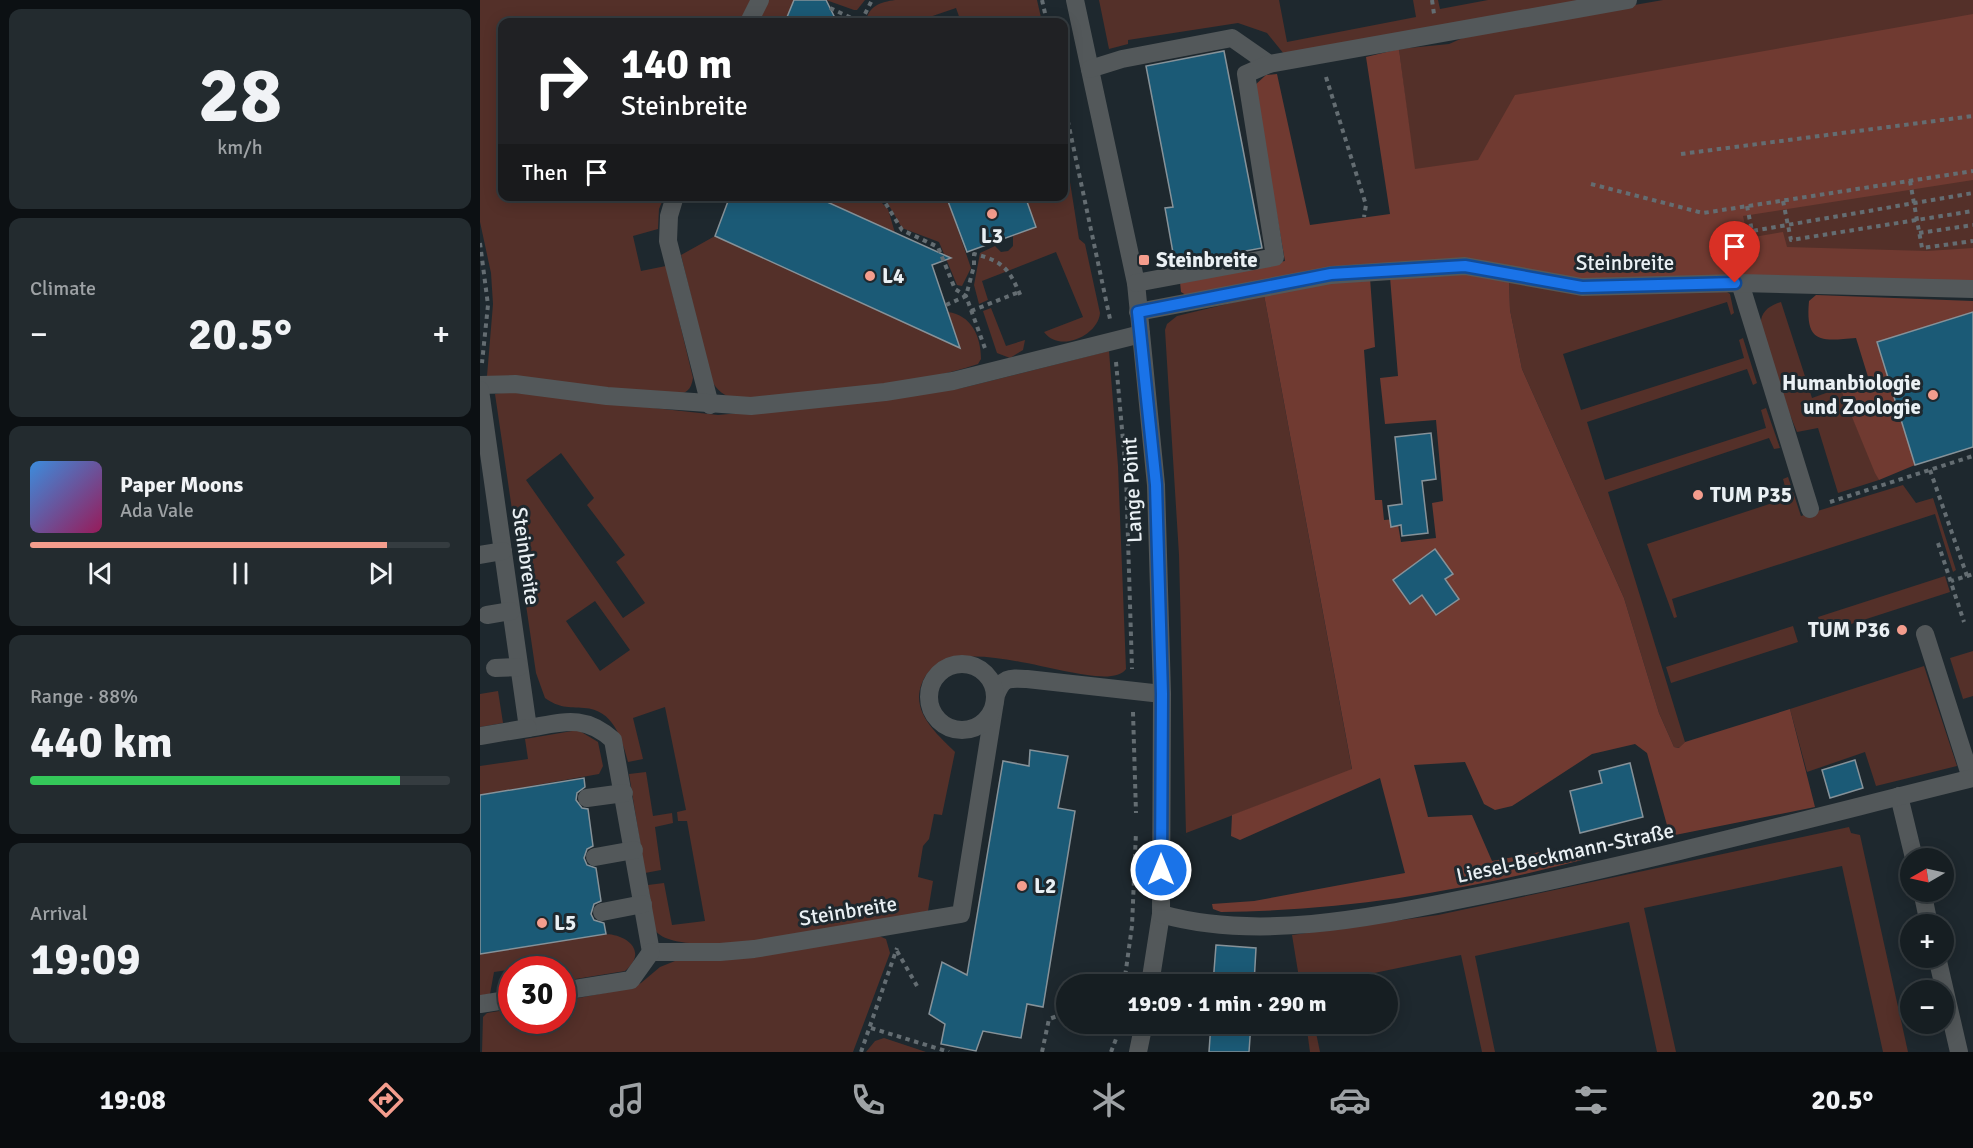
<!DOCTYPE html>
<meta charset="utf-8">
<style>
body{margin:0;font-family:Signika,sans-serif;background:#232b2f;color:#f1f3f6;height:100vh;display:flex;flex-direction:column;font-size:22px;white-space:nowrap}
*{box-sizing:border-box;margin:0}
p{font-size:20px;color:#9ea2a5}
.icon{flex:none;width:33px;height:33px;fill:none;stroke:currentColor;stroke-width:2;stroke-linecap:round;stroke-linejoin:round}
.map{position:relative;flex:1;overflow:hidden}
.side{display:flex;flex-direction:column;gap:9px;padding:9px;background:#0c1013;width:480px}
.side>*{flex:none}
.banner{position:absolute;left:18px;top:18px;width:570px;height:183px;border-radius:12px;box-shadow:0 3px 15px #0003,0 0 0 2px #353c40;background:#202124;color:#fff;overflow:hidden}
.needle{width:39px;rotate:261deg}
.controls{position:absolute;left:1420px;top:848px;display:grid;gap:12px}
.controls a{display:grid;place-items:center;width:54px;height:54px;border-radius:50%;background:#161e22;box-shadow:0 3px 15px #0003,0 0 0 2px #353c40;font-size:30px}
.speed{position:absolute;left:18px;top:956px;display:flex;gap:12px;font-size:30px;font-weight:700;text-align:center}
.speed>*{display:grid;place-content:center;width:78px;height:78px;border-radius:50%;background:#161e22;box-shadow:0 3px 15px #0003,0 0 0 2px #353c40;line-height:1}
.speed .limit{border:9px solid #d22;background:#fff;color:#111}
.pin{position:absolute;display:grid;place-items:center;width:51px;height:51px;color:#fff;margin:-62px -26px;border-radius:50% 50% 50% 0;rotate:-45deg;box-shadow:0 0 6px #0007}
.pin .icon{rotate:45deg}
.me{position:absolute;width:66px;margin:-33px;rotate:0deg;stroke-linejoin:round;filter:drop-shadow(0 0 4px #0008)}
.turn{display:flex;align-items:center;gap:21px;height:126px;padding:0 24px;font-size:27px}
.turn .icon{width:78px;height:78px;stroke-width:2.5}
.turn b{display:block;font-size:42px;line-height:51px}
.then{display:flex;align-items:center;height:57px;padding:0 24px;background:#0003;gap:12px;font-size:22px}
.big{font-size:45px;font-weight:700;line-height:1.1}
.side .widget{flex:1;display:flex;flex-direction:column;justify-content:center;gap:9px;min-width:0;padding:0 21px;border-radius:12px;background:#232b2f}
.side .dial{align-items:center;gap:0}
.dial b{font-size:78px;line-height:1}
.song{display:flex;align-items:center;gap:18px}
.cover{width:72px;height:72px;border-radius:9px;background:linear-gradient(135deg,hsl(210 70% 55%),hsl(330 70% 35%))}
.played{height:6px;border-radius:3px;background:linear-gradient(90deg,#f49d8d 85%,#353c40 85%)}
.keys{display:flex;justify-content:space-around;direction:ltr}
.heat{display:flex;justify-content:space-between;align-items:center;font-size:33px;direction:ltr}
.charge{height:9px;border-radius:4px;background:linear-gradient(90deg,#34c759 88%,#353c40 0)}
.trip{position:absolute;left:576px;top:974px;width:342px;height:60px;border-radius:30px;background:#161e22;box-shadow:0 3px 15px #0003,0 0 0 2px #353c40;font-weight:700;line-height:60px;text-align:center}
.tab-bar{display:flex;height:96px;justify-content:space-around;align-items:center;background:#090c0e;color:#9ea2a5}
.tab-bar .icon{width:42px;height:42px}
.tab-bar .active{color:#f49d8d}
.tab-bar b{font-size:27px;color:#f1f3f6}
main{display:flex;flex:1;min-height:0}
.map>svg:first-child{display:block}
</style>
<main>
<section class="side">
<div class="widget dial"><b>28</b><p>km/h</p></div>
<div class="widget"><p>Climate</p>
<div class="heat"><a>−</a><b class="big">20.5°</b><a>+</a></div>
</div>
<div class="widget">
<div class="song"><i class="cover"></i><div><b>Paper Moons</b><p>Ada Vale</p></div></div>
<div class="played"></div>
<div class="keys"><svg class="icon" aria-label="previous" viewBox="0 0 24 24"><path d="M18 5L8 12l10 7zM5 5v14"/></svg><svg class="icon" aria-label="pause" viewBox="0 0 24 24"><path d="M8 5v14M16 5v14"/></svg><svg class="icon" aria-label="next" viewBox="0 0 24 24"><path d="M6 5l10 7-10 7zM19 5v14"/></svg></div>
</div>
<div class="widget"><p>Range · 88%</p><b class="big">440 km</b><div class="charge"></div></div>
<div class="widget"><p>Arrival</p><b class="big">19:09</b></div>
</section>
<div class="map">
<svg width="1493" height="1052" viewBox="0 0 1493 1052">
<rect width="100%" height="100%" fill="#1e282e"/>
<g fill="#543029" fill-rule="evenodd">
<path d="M0 0H271L261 22H22V196L184 197 179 209 178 229 153 236 161 271 186 266 213 378C211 390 207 393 195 395L7 376 13 304 11 273 0 222Z"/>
<polygon points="287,0 314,0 305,22 277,22"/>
<polygon points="346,0 385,0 377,10 374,10"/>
<path d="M415 0H557L562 22H481L476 8 435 22H386C388 6 401 2 415 0Z"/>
<polygon points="619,0 799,0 807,42 936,17 933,0 958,0 960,9 1008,0 1107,0 804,54 787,33 758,23 648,40 648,44 629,49"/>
<polygon points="1183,0 1493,0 1493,253 1275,256 934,169 919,49 969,44 994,33"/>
<path d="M584 144 599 239 605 244 620 313C618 336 579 353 564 332L603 317 576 252 502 281 508 300 499 304 494 285 500 253 515 246 521 252 528 251 533 246V236L556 227 545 197 584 196Z"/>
<polygon points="347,197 396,197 408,209 415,233 343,201"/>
<polygon points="404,197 451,197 461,201 467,198 491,268 482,286 477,285 459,242 422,228"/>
<path d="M235 236 480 347 468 312C491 315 501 336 501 359L498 364C424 389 335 392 257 399 243 396 238 391 231 380L201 255Z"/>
<polygon points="1029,281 1244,290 1250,294 1254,313 1251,315 1247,302 1083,354 1101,410 1264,358 1259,340 1263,338 1277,383 1273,385 1267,369 1107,422 1125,480 1286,428 1281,410 1286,408 1300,448 1294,449 1289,438 1128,492 1205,742 1200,748 1194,747 1179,713 1144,598 1042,369 1030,310"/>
<polygon points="784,295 872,770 706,833 699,555 685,330 687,324 697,316"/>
<path d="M1301 302 1332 398 1360 388 1399 480 1358 493 1338 428 1317 432C1309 412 1278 337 1281 320 1283 310 1291 305 1301 302Z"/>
<polygon points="511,308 526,346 545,340 543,350 530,358 517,353 503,311"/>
<path d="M629 351 638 466 646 669C623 701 469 616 442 683 430 712 457 734 475 752L462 815 454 814 449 839 443 846 438 877 453 881 448 911C403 919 200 967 175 930L168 885 184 883 192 925 225 921 207 821H198L197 812 206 810 185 707 153 718 163 759 148 762C142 739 133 709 104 708 88 707 79 708 65 698L56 673 15 394 27 392 238 415 405 400 482 388ZM81 453 114 498 107 505 145 555 136 562 165 603 143 618 46 480ZM115 601 150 650 120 671 86 621Z"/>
<polygon points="1308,477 1321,516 1423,485 1436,503 1453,498 1476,570 1473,572 1455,514 1192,599 1197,617 1194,618 1167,544 1308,498 1303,479"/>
<polygon points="1465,576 1470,592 1343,633 1338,617"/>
<polygon points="1313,626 1318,642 1191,683 1186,667"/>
<polygon points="1493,651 1493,696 1483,699 1470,658"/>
<polygon points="1444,666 1477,766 1396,786 1385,752 1327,772 1310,709"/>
<polygon points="18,691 23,723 0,727 0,694"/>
<polygon points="98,730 118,742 123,766 119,774 0,795 0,766 48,759 45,739"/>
<polygon points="166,772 173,816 192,813 193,823 175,827 181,870 165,873 149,774"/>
<polygon points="1369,827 1371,833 1380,835 1428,1052 1403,1052 1362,866 1164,908 1196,1052 1177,1052 1149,922 995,956 1015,1052 1002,1052 981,955 841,984 820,984 812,935 958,915"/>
<path d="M126 934C148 935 168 952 145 971L83 981 82 969H65L63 965 14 972 10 994 0 996V954Z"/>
<polygon points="399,936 406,939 410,953 373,1052 2,1052 3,1017 7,1013 31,1009 32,1020 82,1020 83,1001 150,988 161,983 180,967 200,959"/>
<polygon points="826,1023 834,1023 840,1052 830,1052"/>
<polygon points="404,1038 446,1052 386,1052 395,1041"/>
</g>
<g fill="#703a31">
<polygon points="1493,14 1493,180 1263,216 1268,238 1303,232 1307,247 1447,251 1493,248 1493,281 1278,276 1108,282 987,260 706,295 701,292 700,282 805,261 774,86 786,75 797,74 830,225 910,214 886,57 919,49 935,169 998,160 1035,95"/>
<path d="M975 271 1029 281 1030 310 1042 369 1144 598 1179 713 1194 747 1199 748 1205 742 1310 709 1335 807 1190 836 1167 753 1155 744 1112 754 1032 806 1015 810 1004 804 985 762 934 765 948 817 992 815 1012 861 1098 845 1106 852 1102 860C983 891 865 911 741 912L733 909 732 904 774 901 925 873 900 778 760 840 751 836 752 815 872 769 784 295 854 281 890 278 895 347 884 350 895 500H902L904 520 917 519 921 542 956 538 952 503 963 501 956 420 905 424 900 378 918 376 910 277Z"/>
<path d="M1336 295 1493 301V312L1397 342 1435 465 1399 480 1395 473 1360 388 1389 380 1376 338C1341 341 1325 344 1329 301Z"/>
</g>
<g fill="#1b5a76" stroke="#869299" stroke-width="1.5">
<polygon points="314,0 346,0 357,22 305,22"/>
<polygon points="744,51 782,248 695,264 685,208 693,207 666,66"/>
<polygon points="250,196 334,196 471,258 452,265 480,348 235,236"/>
<polygon points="466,196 545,196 556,227 487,252"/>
<polygon points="1493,312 1493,447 1435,465 1397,342"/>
<polygon points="951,433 956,479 942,481 948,533 922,536 921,525 911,527 908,506 922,504 915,437"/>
<polygon points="955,549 973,574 965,579 979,599 956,615 942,595 930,604 913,580"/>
<polygon points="550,750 588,756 578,808 595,811 563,1007 547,1004 541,1038 503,1031 496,1051 461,1044 465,1024 449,1014 462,962 487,975 523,761 549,766"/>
<polygon points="1375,760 1383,788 1350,798 1342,770"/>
<polygon points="1150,763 1163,817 1100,833 1090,791 1122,783 1119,771"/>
<polygon points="104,778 105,787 97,793 96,800 102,808 108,809 113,846 107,849 104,858 107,865 116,868 121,901 114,904 111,914 114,920 124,923 126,934 0,954 0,795"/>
<polygon points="736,945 776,948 774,984 733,984"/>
<polygon points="731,1023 771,1023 769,1052 729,1052"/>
</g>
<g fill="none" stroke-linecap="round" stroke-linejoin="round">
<g stroke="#646d72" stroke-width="4" stroke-dasharray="4.5 4.5" stroke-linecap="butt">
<polyline points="562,0 567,22"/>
<polyline points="952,0 954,14"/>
<polyline points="350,8 380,22"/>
<polyline points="381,22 392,0"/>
<polyline points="846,77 886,205 884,217"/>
<polyline points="584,103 630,319"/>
<polyline points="1201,154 1493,116"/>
<polyline points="1430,181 1442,248 1493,241"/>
<polyline points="1111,184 1223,213 1493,171"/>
<polyline points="401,196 422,230 458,247 475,289 486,296 506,351"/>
<polyline points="1303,201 1311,240 1493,211"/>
<polyline points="1267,206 1272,231 1493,193"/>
<polyline points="1439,233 1493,225"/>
<polyline points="0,243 8,305 2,363"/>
<path d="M466 305 486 296 494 266V254C525 261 530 271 542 299"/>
<polyline points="491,311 539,292"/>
<polyline points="636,362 646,474 652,669"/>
<polyline points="1450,470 1487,576 1471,581"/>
<polyline points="1350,502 1493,456"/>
<polyline points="1458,543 1484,622"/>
<polyline points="1487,576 1493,574"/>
<polyline points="653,712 656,813"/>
<polyline points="417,951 437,986"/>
<polyline points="644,984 652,926 656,832"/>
<polyline points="391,1028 469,1052"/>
<polyline points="381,1052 417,948"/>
<polyline points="562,1052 569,1019 586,1013"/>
<polyline points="631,1052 636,1039"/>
</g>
<g stroke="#53585a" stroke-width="18">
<polyline points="595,0 656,283 676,485 682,694 681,914 670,984"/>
<polyline points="269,22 280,0"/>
<polyline points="610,69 642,59 752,38 789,64"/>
<polyline points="195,196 189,216 188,241 230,405"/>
<polyline points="656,283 795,257 766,74 789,64 1148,0"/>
<polyline points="1260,283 1330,509"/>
<polyline points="658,312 851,275 985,266 1102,287 1260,283 1493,289"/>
<polyline points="0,385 35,384 127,396 271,406 405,392 473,381 661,334"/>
<path d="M0 390 48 728C84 722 104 714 133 740L171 952H240L274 949 481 914 516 695C523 677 529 678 547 679L682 694"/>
<polyline points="0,555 23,551"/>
<polyline points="7,615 31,611"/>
<polyline points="1445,634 1491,778"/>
<circle cx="482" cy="697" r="33"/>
<polyline points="15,668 39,667"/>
<polyline points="0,736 48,728"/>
<polyline points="1419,796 1434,858"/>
<polyline points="107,798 144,793"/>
<polyline points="115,857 154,850"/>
<polyline points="1442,891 1449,924"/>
<polyline points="122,912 163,904"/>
<path d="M681 914C787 944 911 913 1017 892 1177 859 1335 817 1493 778"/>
<polyline points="1457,957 1479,1052"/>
<polyline points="82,991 151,980 171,952"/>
<polyline points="0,1004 32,999"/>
<polyline points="658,1052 664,1023"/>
</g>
</g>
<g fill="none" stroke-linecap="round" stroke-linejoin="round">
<defs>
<polyline id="route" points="681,870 682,694 676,485 658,312 851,274 985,266 1102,287 1255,283"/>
</defs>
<use href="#route" stroke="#114b97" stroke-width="15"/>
<use href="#route" stroke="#1a73e8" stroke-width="10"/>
</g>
<g fill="#f49d8d" stroke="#1e282e" stroke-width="2">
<circle cx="512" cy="214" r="6"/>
<rect x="658" y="254" width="12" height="12" rx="3"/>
<circle cx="390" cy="276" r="6"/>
<circle cx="1453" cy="395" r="6"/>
<circle cx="1218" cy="495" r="6"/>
<circle cx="1422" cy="630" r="6"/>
<circle cx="542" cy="886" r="6"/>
<circle cx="62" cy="923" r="6"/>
</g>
<g text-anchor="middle" stroke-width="6" stroke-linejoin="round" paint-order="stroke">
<g font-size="21" font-weight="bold" fill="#eaf0f4" stroke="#1e282e" text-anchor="start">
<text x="512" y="243" text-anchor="middle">L3</text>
<text x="676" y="267">Steinbreite</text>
<text x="402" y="283">L4</text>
<text x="1441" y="390" text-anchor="end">Humanbiologie<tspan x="1441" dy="24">und Zoologie</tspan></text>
<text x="1230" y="502">TUM P35</text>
<text x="1410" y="637" text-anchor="end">TUM P36</text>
<text x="554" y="893">L2</text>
<text x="74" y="930">L5</text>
</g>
<g font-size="21" fill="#eaf0f4" stroke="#1e282e">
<text x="1145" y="270">Steinbreite</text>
<text transform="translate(652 490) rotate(-93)" y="7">Lange Point</text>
<text transform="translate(46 556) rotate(82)" y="7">Steinbreite</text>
<text transform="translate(1085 853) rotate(-12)" y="7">Liesel-Beckmann-Straße</text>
<text transform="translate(368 911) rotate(-9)" y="7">Steinbreite</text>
</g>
</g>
</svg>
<div class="controls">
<a><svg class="needle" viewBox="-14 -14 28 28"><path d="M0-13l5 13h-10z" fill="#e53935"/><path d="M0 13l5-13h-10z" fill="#9ea2a5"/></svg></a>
<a>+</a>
<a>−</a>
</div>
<div class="speed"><div class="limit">30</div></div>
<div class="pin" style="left:1255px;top:283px;background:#d93025"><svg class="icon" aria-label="arrive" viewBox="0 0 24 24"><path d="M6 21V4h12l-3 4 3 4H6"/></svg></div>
<svg class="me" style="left:681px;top:870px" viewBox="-20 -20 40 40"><circle r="17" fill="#1a73e8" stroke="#fff" stroke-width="3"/><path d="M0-11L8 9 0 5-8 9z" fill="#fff"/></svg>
<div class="trip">19:09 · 1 min · 290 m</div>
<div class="banner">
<div class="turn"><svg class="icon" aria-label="right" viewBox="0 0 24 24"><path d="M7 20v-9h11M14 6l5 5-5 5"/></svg><div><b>140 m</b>Steinbreite</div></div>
<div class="then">Then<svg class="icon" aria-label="arrive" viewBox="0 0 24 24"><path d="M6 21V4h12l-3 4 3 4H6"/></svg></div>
</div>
</div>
</main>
<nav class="tab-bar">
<b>19:08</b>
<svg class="icon active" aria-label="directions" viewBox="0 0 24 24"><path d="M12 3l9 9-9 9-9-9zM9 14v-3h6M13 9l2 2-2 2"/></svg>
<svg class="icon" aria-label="music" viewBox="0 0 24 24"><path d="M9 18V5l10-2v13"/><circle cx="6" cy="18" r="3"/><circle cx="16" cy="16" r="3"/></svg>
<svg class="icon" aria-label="phone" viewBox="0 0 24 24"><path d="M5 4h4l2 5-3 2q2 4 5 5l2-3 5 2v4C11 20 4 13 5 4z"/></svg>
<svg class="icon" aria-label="climate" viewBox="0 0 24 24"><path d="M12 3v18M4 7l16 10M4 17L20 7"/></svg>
<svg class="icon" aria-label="car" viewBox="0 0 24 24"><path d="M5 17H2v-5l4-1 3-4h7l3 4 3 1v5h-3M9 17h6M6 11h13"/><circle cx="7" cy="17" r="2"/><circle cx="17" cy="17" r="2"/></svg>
<svg class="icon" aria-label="filters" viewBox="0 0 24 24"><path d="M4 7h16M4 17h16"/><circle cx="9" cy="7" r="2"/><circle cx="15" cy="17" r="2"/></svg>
<b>20.5°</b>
</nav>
